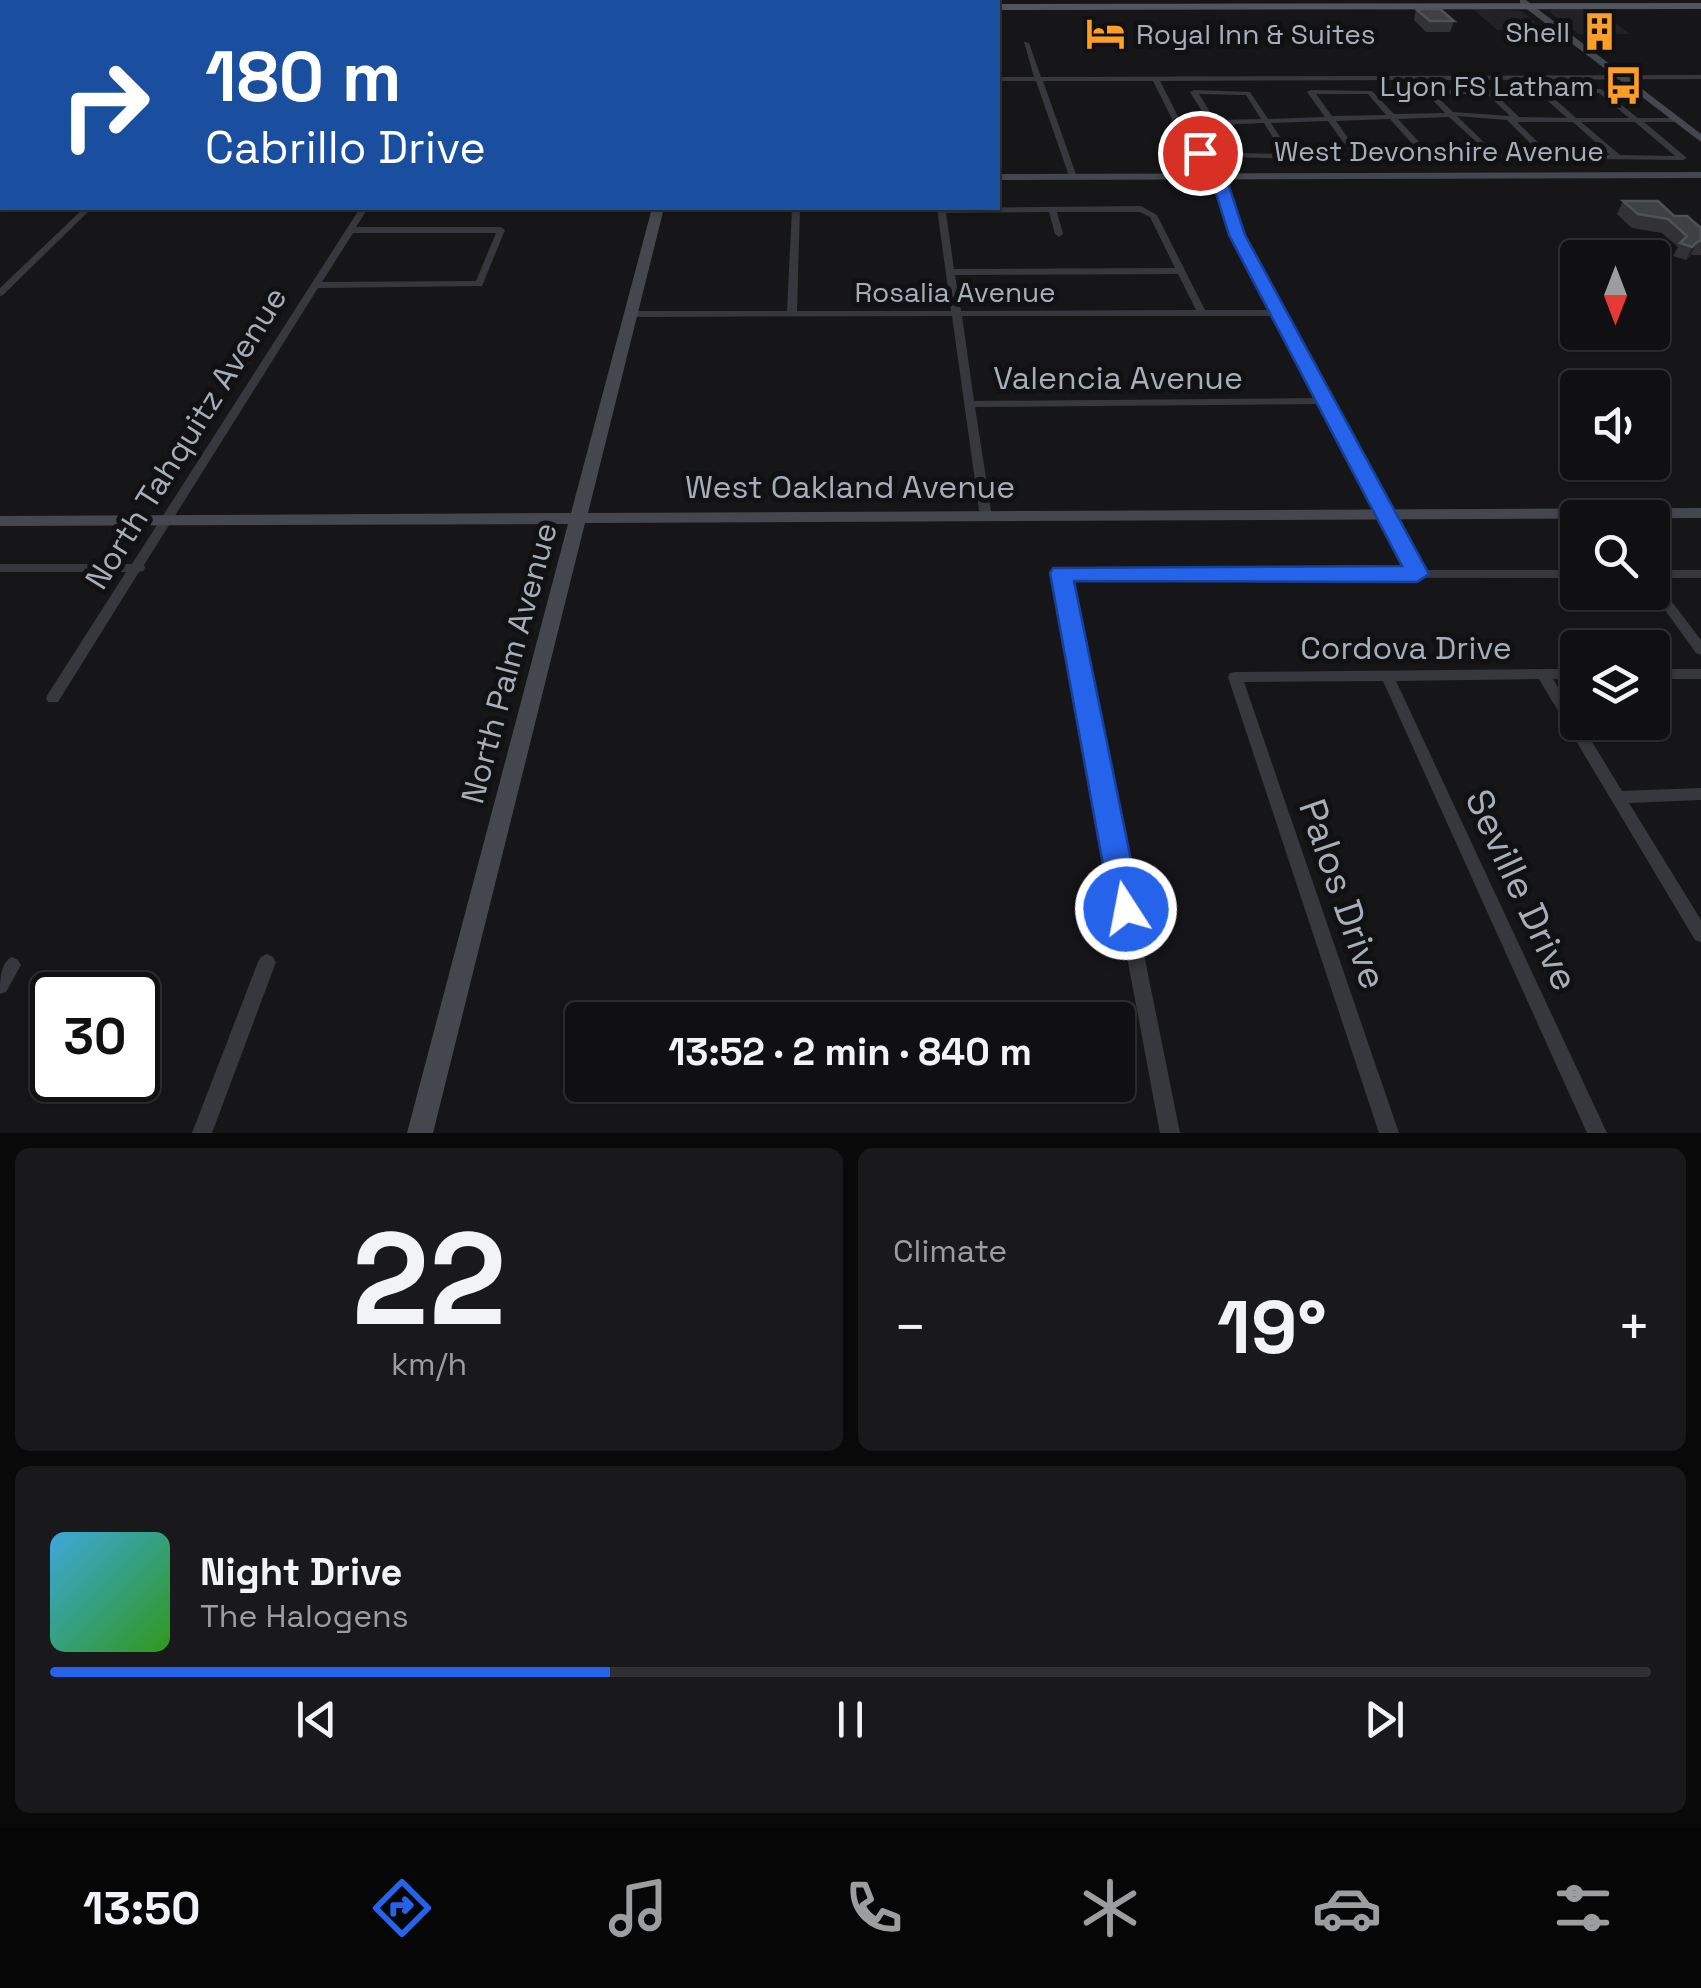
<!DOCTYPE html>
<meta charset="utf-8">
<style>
body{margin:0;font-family:"Space Grotesk",sans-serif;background:#19191b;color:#f1f3f6;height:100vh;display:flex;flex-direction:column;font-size:38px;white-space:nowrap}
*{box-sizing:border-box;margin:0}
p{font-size:32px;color:#9c9d9f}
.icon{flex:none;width:55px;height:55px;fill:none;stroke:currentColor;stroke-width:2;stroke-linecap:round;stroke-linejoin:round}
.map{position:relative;height:1133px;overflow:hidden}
.sheet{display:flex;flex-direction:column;gap:15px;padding:15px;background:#09090a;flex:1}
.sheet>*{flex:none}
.top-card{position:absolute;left:0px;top:0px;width:1000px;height:210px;box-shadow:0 2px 8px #0004,0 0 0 2px #303032;background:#1a4fa0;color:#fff;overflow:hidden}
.needle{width:65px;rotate:180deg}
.tools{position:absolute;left:1560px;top:240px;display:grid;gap:20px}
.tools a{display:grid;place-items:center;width:110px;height:110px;border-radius:10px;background:#101012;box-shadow:0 2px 8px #0004,0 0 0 2px #303032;font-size:50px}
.speed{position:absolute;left:30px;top:972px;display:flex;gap:20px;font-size:50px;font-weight:700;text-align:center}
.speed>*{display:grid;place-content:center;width:130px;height:130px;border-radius:50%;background:#101012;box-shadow:0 2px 8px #0004,0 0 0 2px #303032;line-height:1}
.speed .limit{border:5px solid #111;border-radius:15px;background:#fff;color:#111}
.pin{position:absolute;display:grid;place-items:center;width:85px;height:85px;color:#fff;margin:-42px;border:5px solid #fff;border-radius:50%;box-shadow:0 2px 10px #0007}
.me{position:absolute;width:110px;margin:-55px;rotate:349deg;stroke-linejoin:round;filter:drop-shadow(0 0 8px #0008)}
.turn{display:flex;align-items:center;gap:35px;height:210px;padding:0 40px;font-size:45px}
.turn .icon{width:130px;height:130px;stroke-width:2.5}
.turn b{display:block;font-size:70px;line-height:85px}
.big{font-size:75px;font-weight:800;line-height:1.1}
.sheet .tile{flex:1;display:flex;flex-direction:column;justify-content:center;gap:15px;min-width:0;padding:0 35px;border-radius:15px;background:#19191b}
.sheet .dial{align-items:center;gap:0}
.dial b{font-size:130px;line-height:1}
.song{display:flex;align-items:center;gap:30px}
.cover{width:120px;height:120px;border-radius:15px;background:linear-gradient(135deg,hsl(200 70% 55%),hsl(110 70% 35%))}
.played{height:10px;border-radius:5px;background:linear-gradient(90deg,#2563eb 35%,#303032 35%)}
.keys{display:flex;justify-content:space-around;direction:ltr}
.heat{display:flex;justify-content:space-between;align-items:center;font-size:55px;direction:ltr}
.sheet .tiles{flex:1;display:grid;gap:15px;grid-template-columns:1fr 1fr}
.tile:last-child{grid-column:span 2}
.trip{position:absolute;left:565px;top:1002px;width:570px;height:100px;border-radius:10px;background:#101012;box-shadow:0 2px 8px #0004,0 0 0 2px #303032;font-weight:800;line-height:100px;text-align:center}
.tabs{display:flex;height:160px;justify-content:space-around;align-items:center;background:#060607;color:#9c9d9f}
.tabs .icon{width:70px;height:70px}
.tabs .current{color:#2563eb}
.tabs b{font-size:45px;color:#f1f3f6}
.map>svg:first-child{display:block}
</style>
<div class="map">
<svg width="1701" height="1133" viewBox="0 0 1701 1133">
<rect width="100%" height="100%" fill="#161618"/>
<g fill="#222225">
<polygon points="1473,9 1521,11 1545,30 1497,30"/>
<polygon points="1553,9 1595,9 1630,34 1579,34 1549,12"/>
</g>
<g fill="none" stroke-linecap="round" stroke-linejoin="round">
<g fill="#36383d" fill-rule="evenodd">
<polygon points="94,0 102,0 99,2 92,2"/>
<polygon points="195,0 202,0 199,2 193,2"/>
<rect x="807" y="0" width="6" height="2"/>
<polygon points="908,0 914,0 915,2 909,2"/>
<path d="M1024 42 1029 43 1041 77 1701 75V79L1160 81 1181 122 1208 121 1190 92 1194 90 1250 92 1268 119 1325 117 1307 92 1311 90 1372 91 1394 114 1445 113 1426 93V91L1428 90 1601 89 1638 118H1680V122H1644L1687 158 1683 160 1494 158 1449 117 1398 119 1431 155 1432 157 1428 159H1355L1328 121 1271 123 1293 157 1292 159 1233 157 1229 155 1211 125 1183 126 1189 138 1222 177 1241 235 1329 398 1332 401 1331 403 1421 570H1578V578L1068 577 1180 1133H1160L1055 573 1061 569 1408 570 1322 404 975 407 992 517 986 521 980 517 952 316 631 317 626 314 631 311H787L792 208H800L797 311H951L937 208 1141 206 1157 215 1205 310H1272L1233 235 1214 177 1182 139 1153 81H1043L1077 177 1070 179 1036 81H998V77H1034ZM1539 93 1567 118 1519 117 1495 94ZM1548 93H1599L1629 118H1576ZM1199 94 1246 95 1261 119 1215 120ZM1316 94H1368L1386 115 1332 116ZM1434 94H1487L1510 116 1453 112ZM1457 116 1507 120 1542 155 1496 154ZM1390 119 1422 155H1360L1336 121ZM1517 122H1573L1610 155H1551ZM1581 122H1635L1675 156 1620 155ZM1264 123 1283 154 1235 153 1218 125ZM1049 212 1055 234 1059 237 1063 234 1057 212H1140L1150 217 1175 268 954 269 946 213ZM1178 274 1196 310 961 311 955 275ZM962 316H1275L1318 398 974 401Z"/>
<polygon points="0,66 2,66 2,70 0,71"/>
<rect x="0" y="80" width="2" height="4"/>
<rect x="0" y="158" width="2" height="6"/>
<polygon points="84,208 92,208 3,295 0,296 0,288"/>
<path d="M360 208H368L356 227H501L505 230 482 286 318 288 144 565 145 568 143 571 139 572 58 702H48L46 698 48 694 126 572H0V564H132ZM353 233H496L476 281 322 282Z"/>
<rect x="1652" y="570" width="49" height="8"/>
<polygon points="1652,580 1656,581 1701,640 1701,655 1696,653 1652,592"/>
<polygon points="1544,669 1578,669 1578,679 1553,679 1578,719 1578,722 1580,722 1622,791 1701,788 1701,800 1629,803 1701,920 1701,942 1695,940 1539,679 1396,681 1607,1133 1587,1133 1383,681 1244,682 1399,1133 1379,1133 1228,677 1230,673 1235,672"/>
<rect x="1652" y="669" width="49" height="10"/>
<polygon points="267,954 273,957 276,962 212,1133 192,1133 258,962 261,957"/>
<path d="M12 957 18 960 21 965 6 992 0 994C0 980 0 963 12 957Z"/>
</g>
<g fill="#44474e" fill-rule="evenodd">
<polygon points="1520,0 1526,0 1701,134 1701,142 1520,4"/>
<polygon points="1701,172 1701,178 998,180 998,174"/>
<rect x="0" y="177" width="2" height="6"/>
<polygon points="652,208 664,208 588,513 1701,508 1701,518 585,523 433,1133 407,1133 568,524 0,526 0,516 571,513"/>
</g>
<g fill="#52555d" fill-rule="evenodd">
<polygon points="1701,3 1701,9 998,10 998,4"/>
<rect x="0" y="4" width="2" height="6"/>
</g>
</g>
<g fill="#323236">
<polygon points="1416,9 1454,21 1450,32 1426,32 1414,20"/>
<polygon points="1623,201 1674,216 1701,228 1701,255 1691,255 1686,260 1673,256 1678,247 1662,233 1632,228 1617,214"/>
</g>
<polygon fill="#212124" points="1698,241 1691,255 1686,260 1692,247"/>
<g fill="#3e4044" stroke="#4e5156" stroke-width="2.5">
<polygon points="1416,9 1440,9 1454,21 1430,21"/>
<polygon points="1623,201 1658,201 1674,216 1687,216 1701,228 1701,241 1698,241 1692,247 1680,243 1687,236 1668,219 1638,214"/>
</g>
<polygon fill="#2563eb" stroke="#184099" stroke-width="2.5" points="1200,149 1226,177 1245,235 1429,574 1417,582 1074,581 1141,909 1137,918 1126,922 1116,918 1111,909 1050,573 1053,568 1402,566 1229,235 1211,177 1193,153"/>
<defs>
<symbol id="building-bare" viewBox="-9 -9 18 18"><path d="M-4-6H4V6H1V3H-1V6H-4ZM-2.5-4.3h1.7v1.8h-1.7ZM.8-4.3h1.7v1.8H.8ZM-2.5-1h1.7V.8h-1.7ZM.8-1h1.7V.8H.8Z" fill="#ff9e27" stroke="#111113" stroke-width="2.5" paint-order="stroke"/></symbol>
<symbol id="hotel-bare" viewBox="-9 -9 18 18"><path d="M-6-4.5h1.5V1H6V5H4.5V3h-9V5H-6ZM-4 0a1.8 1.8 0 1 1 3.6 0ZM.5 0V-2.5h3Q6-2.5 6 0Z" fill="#ff9e27" stroke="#111113" stroke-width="2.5" paint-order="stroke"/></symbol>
<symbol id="bus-bare" viewBox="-9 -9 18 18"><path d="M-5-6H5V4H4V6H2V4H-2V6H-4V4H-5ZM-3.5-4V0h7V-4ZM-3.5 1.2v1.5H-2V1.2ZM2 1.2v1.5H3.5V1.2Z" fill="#ff9e27" stroke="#111113" stroke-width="2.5" paint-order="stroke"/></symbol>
</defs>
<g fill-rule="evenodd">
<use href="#building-bare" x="1572" y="4" width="55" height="55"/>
<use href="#hotel-bare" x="1078" y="6" width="55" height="55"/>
<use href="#bus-bare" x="1596" y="58" width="55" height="55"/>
</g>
<g text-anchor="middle" stroke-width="10" stroke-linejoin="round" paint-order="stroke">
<g font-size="28" fill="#a6aeb9" stroke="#111113" text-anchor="end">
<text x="1570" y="42">Shell</text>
<text x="1136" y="44" text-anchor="start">Royal Inn &amp; Suites</text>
<text x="1594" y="96">Lyon FS Latham</text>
</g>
<g font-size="28" fill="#a6aeb9" stroke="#111113">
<text x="1439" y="161">West Devonshire Avenue</text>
<text x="955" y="302">Rosalia Avenue</text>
</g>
<g font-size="32" fill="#a6aeb9" stroke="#111113">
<text x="1118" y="389">Valencia Avenue</text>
<text transform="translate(186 438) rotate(-58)" y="11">North Tahquitz Avenue</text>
<text x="850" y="498">West Oakland Avenue</text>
<text x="1406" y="659">Cordova Drive</text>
<text transform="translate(509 663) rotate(-75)" y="11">North Palm Avenue</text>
</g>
<g font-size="38" fill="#a6aeb9" stroke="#111113">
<text transform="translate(1522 890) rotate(65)" y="13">Seville Drive</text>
<text transform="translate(1343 894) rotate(71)" y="13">Palos Drive</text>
</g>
</g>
</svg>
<div class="tools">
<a><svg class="needle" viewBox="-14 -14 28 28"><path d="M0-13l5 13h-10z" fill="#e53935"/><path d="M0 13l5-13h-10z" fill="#9c9d9f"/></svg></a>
<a><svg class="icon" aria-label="sound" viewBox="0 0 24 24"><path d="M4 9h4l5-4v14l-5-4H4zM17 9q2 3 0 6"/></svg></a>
<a><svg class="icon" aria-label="search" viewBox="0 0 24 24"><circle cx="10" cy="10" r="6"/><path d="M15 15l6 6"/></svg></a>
<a><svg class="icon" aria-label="layers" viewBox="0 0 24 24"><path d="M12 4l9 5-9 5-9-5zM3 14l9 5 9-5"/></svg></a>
</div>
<div class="speed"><div class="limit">30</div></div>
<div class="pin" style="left:1200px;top:153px;background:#d93025"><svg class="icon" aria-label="arrive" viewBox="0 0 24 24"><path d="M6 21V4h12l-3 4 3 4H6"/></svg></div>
<svg class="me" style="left:1126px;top:909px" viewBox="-20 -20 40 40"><circle r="17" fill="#2563eb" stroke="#fff" stroke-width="3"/><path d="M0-11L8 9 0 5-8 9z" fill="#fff"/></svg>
<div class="trip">13:52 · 2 min · 840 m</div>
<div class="top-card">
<div class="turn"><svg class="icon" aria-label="right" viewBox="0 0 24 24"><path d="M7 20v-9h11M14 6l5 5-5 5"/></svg><div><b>180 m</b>Cabrillo Drive</div></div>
</div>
</div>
<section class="sheet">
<div class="tiles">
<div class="tile dial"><b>22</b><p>km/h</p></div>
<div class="tile"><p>Climate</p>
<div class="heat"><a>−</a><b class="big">19°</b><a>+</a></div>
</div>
<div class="tile">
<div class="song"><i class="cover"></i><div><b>Night Drive</b><p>The Halogens</p></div></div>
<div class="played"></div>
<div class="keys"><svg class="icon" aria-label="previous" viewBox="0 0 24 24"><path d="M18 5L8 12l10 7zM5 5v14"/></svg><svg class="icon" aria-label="pause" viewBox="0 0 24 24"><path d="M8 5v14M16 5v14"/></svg><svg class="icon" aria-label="next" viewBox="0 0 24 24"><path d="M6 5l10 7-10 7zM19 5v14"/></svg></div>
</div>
</div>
</section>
<nav class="tabs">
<b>13:50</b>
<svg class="icon current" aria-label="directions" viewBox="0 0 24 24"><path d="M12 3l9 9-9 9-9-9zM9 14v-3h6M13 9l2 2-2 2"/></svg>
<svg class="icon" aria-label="music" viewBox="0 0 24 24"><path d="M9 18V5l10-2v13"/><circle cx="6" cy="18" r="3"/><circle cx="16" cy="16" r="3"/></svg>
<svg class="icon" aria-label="phone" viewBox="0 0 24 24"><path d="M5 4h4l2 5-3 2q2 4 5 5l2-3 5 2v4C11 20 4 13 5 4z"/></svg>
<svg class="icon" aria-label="climate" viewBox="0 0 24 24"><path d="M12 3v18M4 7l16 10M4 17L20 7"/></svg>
<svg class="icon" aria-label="car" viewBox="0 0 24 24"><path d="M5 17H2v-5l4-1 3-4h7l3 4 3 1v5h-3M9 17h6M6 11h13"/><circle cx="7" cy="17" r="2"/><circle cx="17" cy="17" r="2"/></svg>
<svg class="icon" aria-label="filters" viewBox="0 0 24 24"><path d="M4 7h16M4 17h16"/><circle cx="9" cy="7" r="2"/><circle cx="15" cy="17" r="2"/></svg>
</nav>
